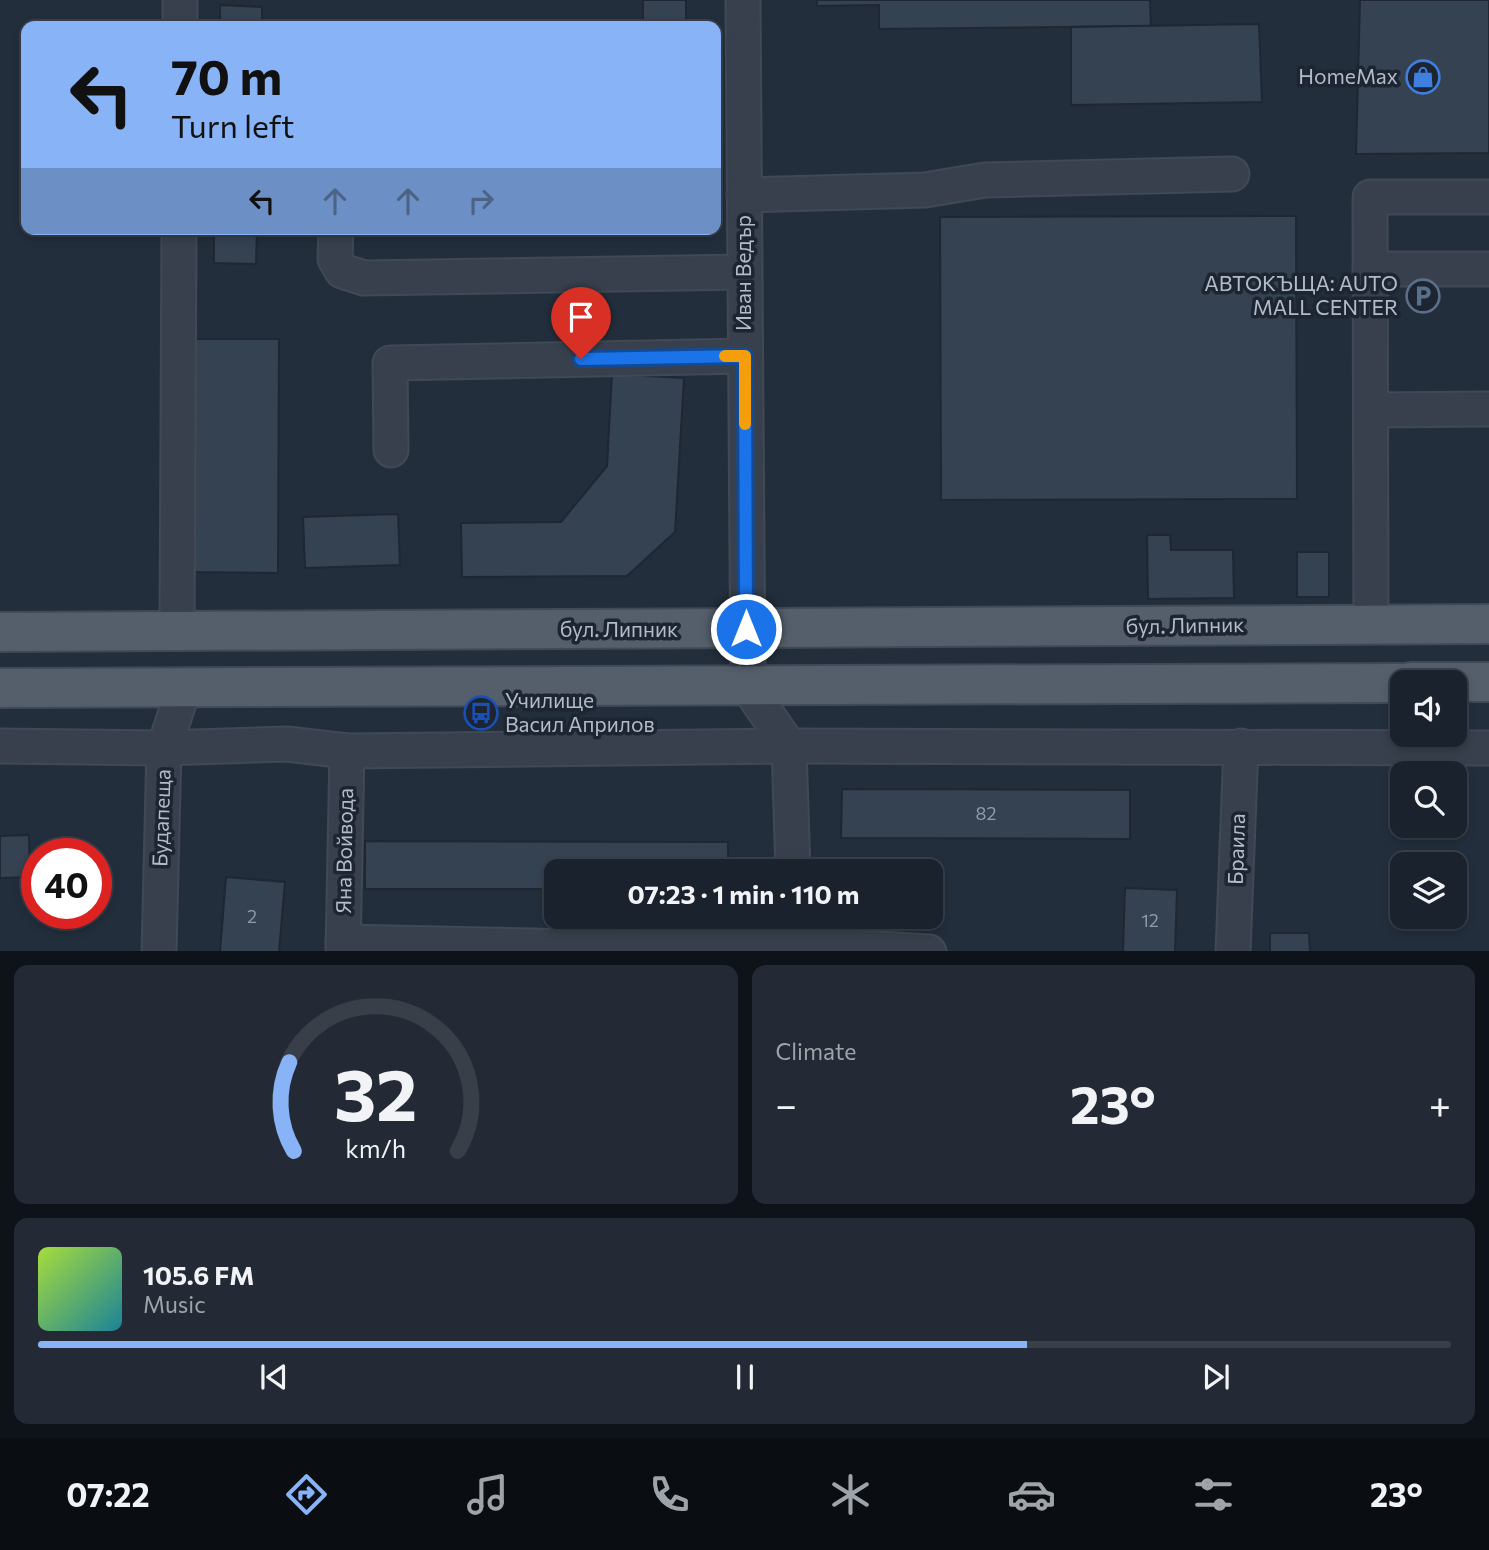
<!DOCTYPE html>
<meta charset="utf-8">
<style>
body{margin:0;font-family:Commissioner,sans-serif;background:#232a35;color:#f1f3f6;height:100vh;display:flex;flex-direction:column;font-size:26px;white-space:nowrap}
*{box-sizing:border-box;margin:0}
p{font-size:23px;color:#9fa4aa}
.icon{flex:none;width:38px;height:38px;fill:none;stroke:currentColor;stroke-width:2;stroke-linecap:round;stroke-linejoin:round}
.map{position:relative;height:951px;overflow:hidden}
.drawer{display:flex;flex-direction:column;gap:14px;padding:14px;background:#0e1319;flex:1}
.drawer>*{flex:none}
.top-card{position:absolute;left:21px;top:21px;width:700px;height:214px;border-radius:14px;box-shadow:0 4px 10px #0003,0 0 0 2px #383f49;background:#88b4f7;color:#111;overflow:hidden}
.fabs{position:absolute;left:1390px;top:670px;display:grid;gap:14px}
.fabs a{display:grid;place-items:center;width:77px;height:77px;border-radius:14px;background:#1a222d;box-shadow:0 4px 10px #0003,0 0 0 2px #383f49;font-size:35px}
.speed{position:absolute;left:21px;top:838px;display:flex;gap:14px;font-size:35px;font-weight:700;text-align:center}
.speed>*{display:grid;place-content:center;width:91px;height:91px;border-radius:50%;background:#1a222d;box-shadow:0 4px 10px #0003,0 0 0 2px #383f49;line-height:1}
.speed .limit{border:10px solid #d22;background:#fff;color:#111}
.pin{position:absolute;display:grid;place-items:center;width:60px;height:60px;color:#fff;margin:-72px -30px;border-radius:50% 50% 50% 0;rotate:-45deg;box-shadow:0 0 7px #0007}
.pin .icon{rotate:45deg}
.me{position:absolute;width:77px;margin:-38px;rotate:0deg;stroke-linejoin:round;filter:drop-shadow(0 0 5px #0008)}
.turn{display:flex;align-items:center;gap:24px;height:147px;padding:0 35px;font-size:32px}
.turn .icon{width:91px;height:91px;stroke-width:2.5}
.turn b{display:block;font-size:49px;line-height:60px}
.lanes{display:flex;align-items:center;height:66px;padding:0 35px;background:#0003;justify-content:center;gap:35px;direction:ltr}
.lanes .off{opacity:.35}
.big{font-size:52px;font-weight:700;line-height:1.1}
.drawer .tile{flex:1;display:flex;flex-direction:column;justify-content:center;gap:10px;min-width:0;padding:0 24px;border-radius:14px;background:#232a35}
.drawer .dial{align-items:center;gap:0}
.dial svg{height:182px;overflow:visible;fill:none;stroke:#383f49;stroke-width:7;stroke-linecap:round;text-anchor:middle}
.dial text{fill:#f1f3f6;stroke:none}
.song{display:flex;align-items:center;gap:21px}
.cover{width:84px;height:84px;border-radius:10px;background:linear-gradient(135deg,hsl(80 70% 55%),hsl(190 70% 35%))}
.played{height:7px;border-radius:4px;background:linear-gradient(90deg,#88b4f7 70%,#383f49 70%)}
.keys{display:flex;justify-content:space-around;direction:ltr}
.heat{display:flex;justify-content:space-between;align-items:center;font-size:38px;direction:ltr}
.drawer .tiles{flex:1;display:grid;gap:14px;grid-template-columns:1fr 1fr}
.tile:last-child{grid-column:span 2}
.trip{position:absolute;left:544px;top:859px;width:399px;height:70px;border-radius:14px;background:#1a222d;box-shadow:0 4px 10px #0003,0 0 0 2px #383f49;font-weight:700;line-height:70px;text-align:center}
.dock{display:flex;height:112px;justify-content:space-around;align-items:center;background:#0a0e12;color:#9fa4aa}
.dock .icon{width:49px;height:49px}
.dock .current{color:#88b4f7}
.dock b{font-size:32px;color:#f1f3f6}
.map>svg:first-child{display:block}
</style>
<div class="map">
<svg width="1489" height="952" viewBox="0 0 1489 952">
<rect width="100%" height="100%" fill="#232e3c"/>
<g fill="#354252" stroke="#1e2733" stroke-width="2">
<rect x="643" y="0" width="43" height="26"/>
<polygon points="817,0 1150,0 1151,26 879,29 879,5 817,6"/>
<polygon points="1360,0 1489,0 1489,153 1356,154"/>
<polygon points="220,5 262,7 262,26 220,26"/>
<polygon points="1259,24 1262,102 1071,105 1071,27"/>
<polygon points="1296,216 1297,499 941,500 940,217"/>
<polygon points="214,229 257,229 256,264 214,263"/>
<polygon points="351,229 641,229 641,234 351,232"/>
<polygon points="189,339 279,339 278,573 189,572"/>
<polygon points="612,374 684,378 675,532 627,576 462,577 461,523 561,522 607,466"/>
<polygon points="398,514 400,565 305,568 303,517"/>
<polygon points="1147,535 1170,535 1171,550 1233,550 1234,598 1148,599"/>
<rect x="1297" y="552" width="32" height="45"/>
<polygon points="842,789 1130,790 1130,839 841,838"/>
<polygon points="29,835 30,877 0,878 0,836"/>
<polygon points="365,841 728,842 728,872 556,872 556,889 365,889"/>
<polygon points="226,877 285,882 279,952 220,952"/>
<polygon points="1125,888 1177,890 1175,952 1123,952"/>
<polygon points="1270,933 1309,933 1310,952 1270,952"/>
</g>
<g fill="none" stroke-linecap="round" stroke-linejoin="round">
<defs>
<g id="minor">
<polyline points="743,0 748,687 789,746 793,872"/>
<polyline points="180,26 180,0"/>
<polyline points="744,195 925,190 985,180 1232,174"/>
<polyline points="336,229 335,259 342,271 364,278 744,272"/>
<polyline points="1370,269 1489,269"/>
<polyline points="1371,410 1489,409"/>
<polyline points="391,450 390,363 745,356"/>
<polyline points="1371,625 1370,197 1489,197"/>
<polyline points="177,632 179,229"/>
<polyline points="0,746 164,748 287,744 347,751 789,746 1489,748"/>
<polyline points="343,942 630,948 795,944 929,952"/>
<polyline points="159,952 164,748 184,688"/>
<polyline points="343,952 347,751"/>
<polyline points="1233,952 1241,746"/>
</g>
<g id="major">
<polyline points="0,632 1489,624"/>
<polyline points="1411,682 1489,682"/>
<polyline points="0,688 1402,683"/>
</g>
</defs>
<use href="#minor" stroke="#404955" stroke-width="37"/>
<use href="#major" stroke="#404955" stroke-width="42"/>
<use href="#minor" stroke="#37404c" stroke-width="33"/>
<use href="#major" stroke="#555f6c" stroke-width="38"/>
</g>
<g fill="none" stroke-linecap="round" stroke-linejoin="round">
<defs>
<polyline id="route" points="581,359 745,356 746,629"/>
</defs>
<use href="#route" stroke="#114b97" stroke-width="18"/>
<use href="#route" stroke="#1a73e8" stroke-width="12"/>
<polyline stroke="#f59e0b" stroke-width="12" points="725,356 745,356 745,424"/>
</g>
<defs>
<symbol id="shop-ring" viewBox="-11 -11 22 22"><circle r="9.5" fill="#1c2531" stroke="#3f7fe0" stroke-width="1.5"/><path d="M-5-2.5h2.3a2.7 3.5 0 0 1 5.4 0H5L5.5 6h-11ZM-1.5-2.5h3a1.5 2.3 0 0 0-3 0Z" fill="#3f7fe0"/></symbol>
<symbol id="parking-ring" viewBox="-11 -11 22 22"><circle r="9.5" fill="#1c2531" stroke="#5c6f8a" stroke-width="1.5"/><path d="M-3.5-5.5H1a3.5 3.5 0 0 1 0 7H-1V5.5H-3.5ZM-1-3.4V-.6H.8a1.4 1.4 0 0 0 0-2.8Z" fill="#5c6f8a"/></symbol>
<symbol id="bus-ring" viewBox="-11 -11 22 22"><circle r="9.5" fill="#1c2531" stroke="#1a4fb4" stroke-width="1.5"/><path d="M-5-6H5V4H4V6H2V4H-2V6H-4V4H-5ZM-3.5-4V0h7V-4ZM-3.5 1.2v1.5H-2V1.2ZM2 1.2v1.5H3.5V1.2Z" fill="#1a4fb4"/></symbol>
</defs>
<g fill-rule="evenodd">
<use href="#shop-ring" x="1404" y="58" width="38" height="38"/>
<use href="#parking-ring" x="1404" y="277" width="38" height="38"/>
<use href="#bus-ring" x="462" y="694" width="38" height="38"/>
</g>
<g text-anchor="middle" stroke-width="7" stroke-linejoin="round" paint-order="stroke">
<g font-size="18" fill="#919ba8">
<text x="986" y="820">82</text>
<text x="252" y="923">2</text>
<text x="1150" y="927">12</text>
</g>
<g font-size="21" fill="#b2bbc7" stroke="#1c2531" text-anchor="end">
<text x="1398" y="84">HomeMax</text>
<text x="1398" y="291">АВТОКЪЩА: AUTO<tspan x="1398" dy="24">MALL CENTER</tspan></text>
<text x="505" y="708" text-anchor="start">Училище<tspan x="505" dy="24">Васил Априлов</tspan></text>
</g>
<g font-size="21" fill="#b2bbc7" stroke="#1c2531">
<text transform="translate(744 273) rotate(-90)" y="7">Иван Ведър</text>
<text transform="translate(1185 626) rotate(-1)" y="7">бул. Липник</text>
<text x="619" y="637">бул. Липник</text>
<text transform="translate(162 818) rotate(-88)" y="7">Будапеща</text>
<text transform="translate(1237 849) rotate(-88)" y="7">Браила</text>
<text transform="translate(345 851) rotate(-89)" y="7">Яна Войвода</text>
</g>
</g>
</svg>
<div class="fabs">
<a><svg class="icon" aria-label="sound" viewBox="0 0 24 24"><path d="M4 9h4l5-4v14l-5-4H4zM17 9q2 3 0 6"/></svg></a>
<a><svg class="icon" aria-label="search" viewBox="0 0 24 24"><circle cx="10" cy="10" r="6"/><path d="M15 15l6 6"/></svg></a>
<a><svg class="icon" aria-label="layers" viewBox="0 0 24 24"><path d="M12 4l9 5-9 5-9-5zM3 14l9 5 9-5"/></svg></a>
</div>
<div class="speed"><div class="limit">40</div></div>
<div class="pin" style="left:581px;top:359px;background:#d93025"><svg class="icon" aria-label="arrive" viewBox="0 0 24 24"><path d="M6 21V4h12l-3 4 3 4H6"/></svg></div>
<svg class="me" style="left:746px;top:629px" viewBox="-20 -20 40 40"><circle r="17" fill="#1a73e8" stroke="#fff" stroke-width="3"/><path d="M0-11L8 9 0 5-8 9z" fill="#fff"/></svg>
<div class="trip">07:23 · 1 min · 110 m</div>
<div class="top-card">
<div class="turn"><svg class="icon" aria-label="left" viewBox="0 0 24 24"><path d="M17 20v-9H6M10 6l-5 5 5 5"/></svg><div><b>70 m</b>Turn left</div></div>
<div class="lanes"><svg class="icon" aria-label="left" viewBox="0 0 24 24"><path d="M17 20v-9H6M10 6l-5 5 5 5"/></svg><svg class="icon off" aria-label="ahead" viewBox="0 0 24 24"><path d="M12 20V5M6 11l6-6 6 6"/></svg><svg class="icon off" aria-label="ahead" viewBox="0 0 24 24"><path d="M12 20V5M6 11l6-6 6 6"/></svg><svg class="icon off" aria-label="right" viewBox="0 0 24 24"><path d="M7 20v-9h11M14 6l5 5-5 5"/></svg></div>
</div>
</div>
<section class="drawer">
<div class="tiles">
<div class="tile dial"><svg viewBox="0 0 100 80">
<path d="M14 69A42 42 0 1 1 86 69"/>
<path d="M14 69A42 42 0 0 1 12 30" stroke="#88b4f7"/>
<text x="50" y="56" font-size="32" font-weight="700">32</text>
<text x="50" y="72" font-size="11">km/h</text>
</svg></div>
<div class="tile"><p>Climate</p>
<div class="heat"><a>−</a><b class="big">23°</b><a>+</a></div>
</div>
<div class="tile">
<div class="song"><i class="cover"></i><div><b>105.6 FM</b><p>Music</p></div></div>
<div class="played"></div>
<div class="keys"><svg class="icon" aria-label="previous" viewBox="0 0 24 24"><path d="M18 5L8 12l10 7zM5 5v14"/></svg><svg class="icon" aria-label="pause" viewBox="0 0 24 24"><path d="M8 5v14M16 5v14"/></svg><svg class="icon" aria-label="next" viewBox="0 0 24 24"><path d="M6 5l10 7-10 7zM19 5v14"/></svg></div>
</div>
</div>
</section>
<nav class="dock">
<b>07:22</b>
<svg class="icon current" aria-label="directions" viewBox="0 0 24 24"><path d="M12 3l9 9-9 9-9-9zM9 14v-3h6M13 9l2 2-2 2"/></svg>
<svg class="icon" aria-label="music" viewBox="0 0 24 24"><path d="M9 18V5l10-2v13"/><circle cx="6" cy="18" r="3"/><circle cx="16" cy="16" r="3"/></svg>
<svg class="icon" aria-label="phone" viewBox="0 0 24 24"><path d="M5 4h4l2 5-3 2q2 4 5 5l2-3 5 2v4C11 20 4 13 5 4z"/></svg>
<svg class="icon" aria-label="climate" viewBox="0 0 24 24"><path d="M12 3v18M4 7l16 10M4 17L20 7"/></svg>
<svg class="icon" aria-label="car" viewBox="0 0 24 24"><path d="M5 17H2v-5l4-1 3-4h7l3 4 3 1v5h-3M9 17h6M6 11h13"/><circle cx="7" cy="17" r="2"/><circle cx="17" cy="17" r="2"/></svg>
<svg class="icon" aria-label="filters" viewBox="0 0 24 24"><path d="M4 7h16M4 17h16"/><circle cx="9" cy="7" r="2"/><circle cx="15" cy="17" r="2"/></svg>
<b>23°</b>
</nav>
